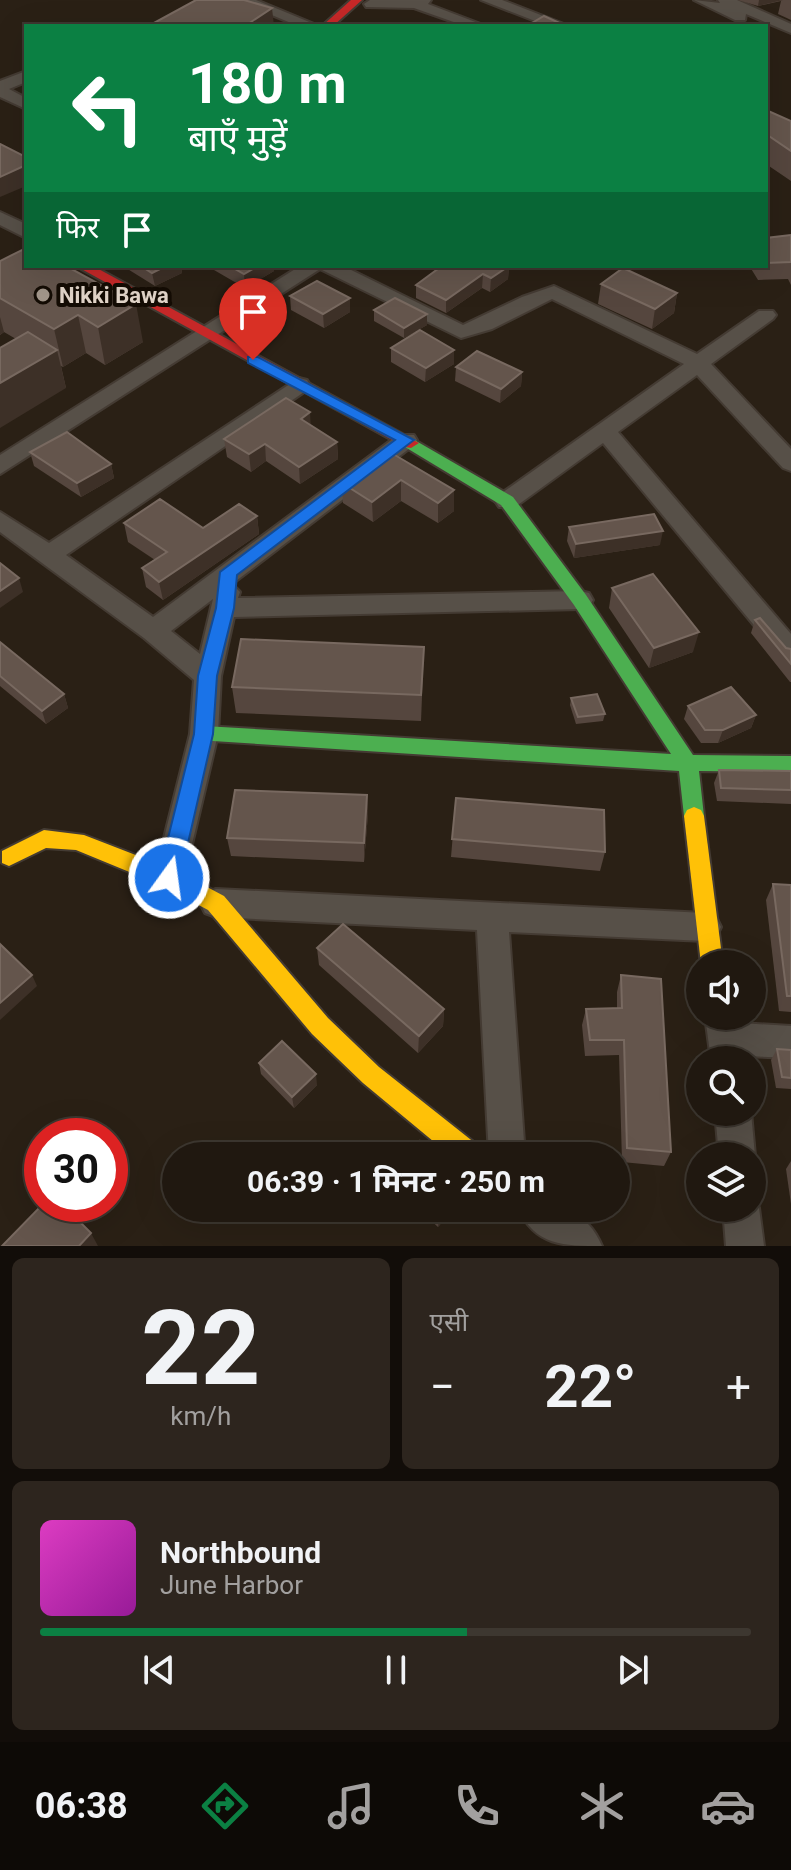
<!DOCTYPE html>
<html lang="hi">
<meta charset="utf-8">
<style>
body{margin:0;font-family:Roboto,"Noto Sans Devanagari",sans-serif;background:#2d251e;color:#f1f3f6;height:100vh;display:flex;flex-direction:column;font-size:30px;white-space:nowrap}
*{box-sizing:border-box;margin:0}
p{font-size:26px;color:#a2a09f}
.icon{flex:none;width:44px;height:44px;fill:none;stroke:currentColor;stroke-width:2;stroke-linecap:round;stroke-linejoin:round}
.map{position:relative;height:1246px;overflow:hidden}
.side{display:flex;flex-direction:column;gap:12px;padding:12px;background:#120d09;flex:1}
.side>*{flex:none}
.hud{position:absolute;left:24px;top:24px;width:744px;height:244px;border-radius:0px;box-shadow:0 8px 32px #0002,0 0 0 2px #3d3730;background:#0b8043;color:#fff;overflow:hidden}
.fabs{position:absolute;left:686px;top:950px;display:grid;gap:16px}
.fabs a{display:grid;place-items:center;width:80px;height:80px;border-radius:50%;background:#201810;box-shadow:0 8px 32px #0002,0 0 0 2px #3d3730;font-size:40px}
.speed{position:absolute;left:24px;top:1118px;display:flex;gap:16px;font-size:40px;font-weight:700;text-align:center}
.speed>*{display:grid;place-content:center;width:104px;height:104px;border-radius:50%;background:#201810;box-shadow:0 8px 32px #0002,0 0 0 2px #3d3730;line-height:1}
.speed .limit{border:12px solid #d22;background:#fff;color:#111}
.pin{position:absolute;display:grid;place-items:center;width:68px;height:68px;color:#fff;margin:-82px -34px;border-radius:50% 50% 50% 0;rotate:-45deg;box-shadow:0 0 8px #0007}
.pin .icon{rotate:45deg}
.me{position:absolute;width:88px;margin:-44px;rotate:14deg;stroke-linejoin:round;filter:drop-shadow(0 0 6px #0008)}
.turn{display:flex;align-items:center;gap:28px;height:168px;padding:0 32px;font-size:36px}
.turn .icon{width:104px;height:104px;stroke-width:2.5}
.turn b{display:block;font-size:56px;line-height:68px}
.then{display:flex;align-items:center;height:76px;padding:0 32px;background:#0003;gap:16px;font-size:30px}
.big{font-size:60px;font-weight:700;line-height:1.1}
.side .tile{flex:1;display:flex;flex-direction:column;justify-content:center;gap:12px;min-width:0;padding:0 28px;border-radius:12px;background:#2d251e}
.side .dial{align-items:center;gap:0}
.dial b{font-size:104px;line-height:1}
.song{display:flex;align-items:center;gap:24px}
.cover{width:96px;height:96px;border-radius:12px;background:linear-gradient(135deg,hsl(310 70% 55%),hsl(300 70% 35%))}
.played{height:8px;border-radius:4px;background:linear-gradient(90deg,#0b8043 60%,#3d3730 60%)}
.keys{display:flex;justify-content:space-around;direction:ltr}
.heat{display:flex;justify-content:space-between;align-items:center;font-size:44px;direction:ltr}
.side .tiles{flex:1;display:grid;gap:12px;grid-template-columns:1fr 1fr}
.tile:last-child{grid-column:span 2}
.trip{position:absolute;left:162px;top:1142px;width:468px;height:80px;border-radius:40px;background:#201810;box-shadow:0 8px 32px #0002,0 0 0 2px #3d3730;font-weight:700;line-height:80px;text-align:center}
.tab-bar{display:flex;height:128px;justify-content:space-around;align-items:center;background:#0d0a06;color:#a2a09f}
.tab-bar .icon{width:56px;height:56px}
.tab-bar .active{color:#0b8043}
.tab-bar b{font-size:36px;color:#f1f3f6}
.map>svg:first-child{display:block}
</style>
<div class="map">
<svg width="791" height="1246" viewBox="0 0 791 1246">
<rect width="100%" height="100%" fill="#2a2015"/>
<g fill="none" stroke-linecap="round" stroke-linejoin="round">
<defs>
<g id="street">
<polygon points="236,0 256,0 319,26 298,26"/>
<polygon points="370,0 431,0 428,4 486,26 465,26 414,8 366,7 364,4"/>
<polygon points="481,0 502,0 569,26 548,26"/>
<polygon points="694,0 720,3 718,0 737,0 791,24 791,33 746,14 745,20 735,20"/>
<polygon points="26,71 26,82 9,89 26,98 26,109 0,97 0,81"/>
<polygon points="0,212 26,224 26,238 0,225"/>
<polygon points="300,266 343,266 463,325 522,297 554,286 697,354 759,311 773,311 776,315 773,319 711,364 791,449 791,471 783,468 697,375 618,432 791,634 791,662 782,659 603,443 515,507 499,507 495,501 499,495 684,364 552,299 492,329 461,338 320,269 0,474 0,455"/>
<path d="M299 378 307 380 310 385 307 390 66 555 153 617 398 435H414L417 440 414 445 232 584 240 592 238 598 580 591 589 593 593 600 589 607 580 609 234 617 221 676 218 734 184 878 180 888 169 891 158 888 154 878 190 734 194 680 144 638 0 532V512L49 543ZM213 599 200 654 171 631Z"/>
<polygon points="216,889 705,913 716,917 721,927 716,937 705,941 509,932 525,1156 489,1156 477,930 216,917 205,913 200,903 205,893"/>
<polygon points="705,1016 739,1016 740,1023 791,1026 791,1058 744,1056 745,1060 711,1060"/>
<polygon points="715,1112 751,1112 755,1156 752,1163 752,1156 719,1156"/>
<polygon points="752,1194 759,1208 764,1246 726,1246 723,1208 752,1208"/>
<path d="M518 1208C555 1208 585 1205 602 1246 564 1246 535 1246 518 1208Z"/>
</g>
<polygon id="fast" points="411,438 513,497 586,595 693,755 791,756 791,772 699,771 704,816 701,822 694,825 687,822 684,816 679,771 197,740 194,734 197,728 204,726 671,754 574,605 501,505 405,447 403,443 405,439"/>
<g id="slow">
<polygon points="694,807 701,810 704,816 723,964 701,964 684,816 687,810"/>
<polygon points="44,830 84,835 177,871 224,896 328,1018 379,1067 480,1147 483,1156 451,1156 363,1083 312,1034 208,910 161,885 76,850 46,848 9,866 2,863 2,851"/>
</g>
<g id="jam">
<polygon points="351,0 362,0 333,26 322,26"/>
<polygon points="76,266 93,266 419,443 411,448 405,447"/>
</g>
</defs>
<use href="#street" stroke="#443b33" stroke-width="4"/>
<use href="#fast" stroke="#443b33" stroke-width="4"/>
<use href="#slow" stroke="#443b33" stroke-width="4"/>
<use href="#jam" stroke="#443b33" stroke-width="4"/>
<use href="#street" fill="#575048" fill-rule="evenodd"/>
<use href="#fast" fill="#4caf50" fill-rule="evenodd"/>
<use href="#slow" fill="#ffc107" fill-rule="evenodd"/>
<use href="#jam" fill="#c62828" fill-rule="evenodd"/>
</g>
<g fill="#55463e">
<polygon points="738,0 791,0 791,20 778,14 781,1 758,6"/>
<polygon points="766,110 791,121 791,181 766,164"/>
<polygon points="791,235 791,285 788,279 758,280 750,267 725,268 724,266 766,266 766,238"/>
<polygon points="0,261 72,266 73,270 143,342 105,365 86,353 63,367 61,366 66,388 16,339 4,332 0,335"/>
<polygon points="125,266 181,266 182,273 155,286 126,268"/>
<polygon points="213,266 273,266 274,271 245,288 214,270"/>
<polygon points="509,266 508,279 490,292 482,288 446,313 416,298 416,285 447,268"/>
<polygon points="601,284 677,293 674,313 652,329 598,304"/>
<polygon points="290,296 350,298 350,312 324,328 291,310"/>
<polygon points="374,310 427,314 427,325 404,338 374,321"/>
<polygon points="391,348 454,364 425,382 391,362"/>
<polygon points="456,367 522,372 521,386 500,403 455,381"/>
<polygon points="311,425 337,442 338,459 300,484 266,461 251,472 227,457 224,439"/>
<polygon points="388,451 454,490 454,511 438,523 401,501 373,522 343,503 342,483"/>
<polygon points="30,452 111,464 114,478 81,497 34,466"/>
<polygon points="257,516 259,534 163,600 146,587 142,568 155,560 128,542 124,523 203,528"/>
<polygon points="569,527 660,545 574,558 567,541"/>
<polygon points="612,588 693,652 649,668 609,608"/>
<polygon points="755,620 786,648 791,649 791,682 790,682 751,633"/>
<polygon points="0,642 64,694 68,708 46,724 0,686"/>
<polygon points="424,647 421,721 236,713 232,687"/>
<polygon points="571,698 605,714 603,721 576,724 570,705"/>
<polygon points="688,706 756,715 751,728 718,743 701,743 684,719"/>
<polygon points="719,770 791,771 791,804 717,801 714,783"/>
<polygon points="367,795 368,814 364,862 231,856 227,838"/>
<polygon points="456,798 605,852 600,871 451,857"/>
<polygon points="773,884 791,885 791,1012 779,1011 766,900"/>
<polygon points="317,948 444,1009 443,1026 418,1053 319,965"/>
<polygon points="621,975 671,1152 664,1166 622,1162 619,1055 585,1056 582,1025 586,1009 617,1008 617,992"/>
<polygon points="777,1049 791,1050 791,1089 776,1088 771,1060"/>
<polygon points="259,1063 317,1085 294,1108 261,1074"/>
<polygon points="791,1161 791,1204 786,1169"/>
<polygon points="417,1208 454,1208 438,1227"/>
</g>
<g fill="#3d3027">
<polygon points="759,0 783,0 758,6"/>
<polygon points="272,8 274,26 245,26"/>
<polygon points="26,165 26,186 0,197 0,177"/>
<polygon points="166,266 181,266 182,273 155,286 152,273"/>
<polygon points="258,266 273,266 274,271 245,288 244,274"/>
<polygon points="509,266 508,279 490,292 491,278"/>
<polygon points="483,274 482,288 446,313 446,300"/>
<polygon points="677,293 674,313 652,329 655,309"/>
<polygon points="350,298 350,312 324,328 323,314"/>
<polygon points="136,304 143,342 105,365 98,327"/>
<polygon points="427,314 427,325 404,338 404,328"/>
<polygon points="78,315 86,353 63,367 54,329"/>
<polygon points="0,317 4,332 0,335"/>
<polygon points="57,350 66,388 0,428 0,383"/>
<polygon points="454,350 454,364 425,382 426,368"/>
<polygon points="522,372 521,386 500,403 501,389"/>
<polygon points="310,412 311,430 301,419"/>
<polygon points="337,442 338,459 300,484 299,467"/>
<polygon points="265,444 266,461 251,472 249,454"/>
<polygon points="111,464 114,478 81,497 77,483"/>
<polygon points="401,480 401,501 373,522 372,502"/>
<polygon points="454,490 454,511 438,523 438,503"/>
<polygon points="257,516 259,534 163,600 159,582"/>
<polygon points="663,531 660,545 574,558 576,544"/>
<polygon points="19,578 23,592 0,608 0,591"/>
<polygon points="699,632 693,652 649,668 654,648"/>
<polygon points="64,694 68,708 46,724 42,711"/>
<polygon points="756,715 751,728 718,743 723,730"/>
<polygon points="367,795 368,814 364,862 364,843"/>
<polygon points="32,975 37,986 0,1020 0,1003"/>
<polygon points="444,1009 443,1026 418,1053 419,1036"/>
<polygon points="316,1074 317,1085 294,1108 292,1097"/>
<polygon points="447,1208 454,1208 438,1227 439,1218"/>
<polygon points="91,1233 98,1246 79,1246"/>
</g>
<g fill="#64554c" stroke="#786960" stroke-width="2">
<polygon points="196,0 244,0 272,8 245,26 159,26 152,24"/>
<polygon points="544,16 566,26 527,26"/>
<polygon points="766,110 791,121 791,151 766,134"/>
<polygon points="0,144 26,157 26,165 0,177"/>
<polygon points="791,235 791,262 766,263 766,238"/>
<polygon points="26,248 26,266 66,266 136,304 98,327 78,315 54,329 0,298 0,261"/>
<polygon points="141,266 166,266 152,273"/>
<polygon points="230,266 258,266 244,274"/>
<polygon points="442,266 447,268 450,266 509,266 491,278 483,274 446,300 416,285"/>
<polygon points="623,268 677,293 655,309 601,284"/>
<polygon points="317,281 350,298 323,314 290,296"/>
<polygon points="395,298 427,314 404,328 374,310"/>
<polygon points="420,330 454,350 426,368 391,348"/>
<polygon points="28,332 57,350 0,383 0,348"/>
<polygon points="477,351 522,372 501,389 456,367"/>
<polygon points="286,398 310,412 301,419 337,442 299,467 265,444 249,454 224,439"/>
<polygon points="67,432 111,464 77,483 30,452"/>
<polygon points="388,451 454,490 438,503 401,480 372,502 342,483"/>
<polygon points="160,499 203,528 239,504 257,516 159,582 142,568 167,552 124,523"/>
<polygon points="654,514 663,531 576,544 569,527"/>
<polygon points="0,563 19,578 0,591"/>
<polygon points="653,574 699,632 654,648 612,588"/>
<polygon points="760,618 786,648 791,649 791,664 755,620"/>
<polygon points="241,639 424,647 421,695 232,687"/>
<polygon points="0,642 64,694 42,711 0,676"/>
<polygon points="731,687 756,715 723,730 705,730 688,706"/>
<polygon points="597,694 605,714 578,717 571,698"/>
<polygon points="719,770 791,771 791,790 721,788"/>
<polygon points="235,790 367,795 364,843 227,838"/>
<polygon points="456,798 604,810 605,852 452,839"/>
<polygon points="773,884 791,885 791,996 787,996"/>
<polygon points="343,924 444,1009 419,1036 317,948"/>
<polygon points="0,944 32,975 0,1003"/>
<polygon points="621,975 661,979 671,1152 627,1148 624,1040 590,1040 586,1009 622,1008"/>
<polygon points="282,1041 316,1074 292,1097 259,1063"/>
<polygon points="777,1049 791,1050 791,1078 782,1077"/>
<polygon points="420,1141 437,1156 407,1156"/>
<polygon points="43,1204 62,1204 91,1233 79,1246 2,1246"/>
<polygon points="428,1208 447,1208 439,1218"/>
</g>
<polygon fill="#1a73e8" stroke="#114b97" stroke-width="2" points="248,357 258,357 414,440 237,575 234,608 217,676 213,734 180,878 177,885 162,885 158,878 194,734 198,676 216,608 220,572 395,440 248,363"/>
<circle fill="#a2968a" stroke="#140c04" stroke-width="3" cx="43" cy="295" r="8"/>
<g text-anchor="middle" stroke-width="8" stroke-linejoin="round" paint-order="stroke">
<g font-size="22" font-weight="bold" fill="#e2d5c9" stroke="#140c04" text-anchor="start">
<text x="59" y="303">Nikki Bawa</text>
</g>
</g>
</svg>
<div class="fabs">
<a><svg class="icon" aria-label="sound" viewBox="0 0 24 24"><path d="M4 9h4l5-4v14l-5-4H4zM17 9q2 3 0 6"/></svg></a>
<a><svg class="icon" aria-label="search" viewBox="0 0 24 24"><circle cx="10" cy="10" r="6"/><path d="M15 15l6 6"/></svg></a>
<a><svg class="icon" aria-label="layers" viewBox="0 0 24 24"><path d="M12 4l9 5-9 5-9-5zM3 14l9 5 9-5"/></svg></a>
</div>
<div class="speed"><div class="limit">30</div></div>
<div class="pin" style="left:253px;top:360px;background:#d93025"><svg class="icon" aria-label="arrive" viewBox="0 0 24 24"><path d="M6 21V4h12l-3 4 3 4H6"/></svg></div>
<svg class="me" style="left:169px;top:878px" viewBox="-20 -20 40 40"><circle r="17" fill="#1a73e8" stroke="#fff" stroke-width="3"/><path d="M0-11L8 9 0 5-8 9z" fill="#fff"/></svg>
<div class="trip">06:39 · 1 मिनट · 250 m</div>
<div class="hud">
<div class="turn"><svg class="icon" aria-label="left" viewBox="0 0 24 24"><path d="M17 20v-9H6M10 6l-5 5 5 5"/></svg><div><b>180 m</b>बाएँ मुड़ें</div></div>
<div class="then">फिर<svg class="icon" aria-label="arrive" viewBox="0 0 24 24"><path d="M6 21V4h12l-3 4 3 4H6"/></svg></div>
</div>
</div>
<section class="side">
<div class="tiles">
<div class="tile dial"><b>22</b><p>km/h</p></div>
<div class="tile"><p>एसी</p>
<div class="heat"><a>−</a><b class="big">22°</b><a>+</a></div>
</div>
<div class="tile">
<div class="song"><i class="cover"></i><div><b>Northbound</b><p>June Harbor</p></div></div>
<div class="played"></div>
<div class="keys"><svg class="icon" aria-label="previous" viewBox="0 0 24 24"><path d="M18 5L8 12l10 7zM5 5v14"/></svg><svg class="icon" aria-label="pause" viewBox="0 0 24 24"><path d="M8 5v14M16 5v14"/></svg><svg class="icon" aria-label="next" viewBox="0 0 24 24"><path d="M6 5l10 7-10 7zM19 5v14"/></svg></div>
</div>
</div>
</section>
<nav class="tab-bar">
<b>06:38</b>
<svg class="icon active" aria-label="directions" viewBox="0 0 24 24"><path d="M12 3l9 9-9 9-9-9zM9 14v-3h6M13 9l2 2-2 2"/></svg>
<svg class="icon" aria-label="music" viewBox="0 0 24 24"><path d="M9 18V5l10-2v13"/><circle cx="6" cy="18" r="3"/><circle cx="16" cy="16" r="3"/></svg>
<svg class="icon" aria-label="phone" viewBox="0 0 24 24"><path d="M5 4h4l2 5-3 2q2 4 5 5l2-3 5 2v4C11 20 4 13 5 4z"/></svg>
<svg class="icon" aria-label="climate" viewBox="0 0 24 24"><path d="M12 3v18M4 7l16 10M4 17L20 7"/></svg>
<svg class="icon" aria-label="car" viewBox="0 0 24 24"><path d="M5 17H2v-5l4-1 3-4h7l3 4 3 1v5h-3M9 17h6M6 11h13"/><circle cx="7" cy="17" r="2"/><circle cx="17" cy="17" r="2"/></svg>
</nav>
